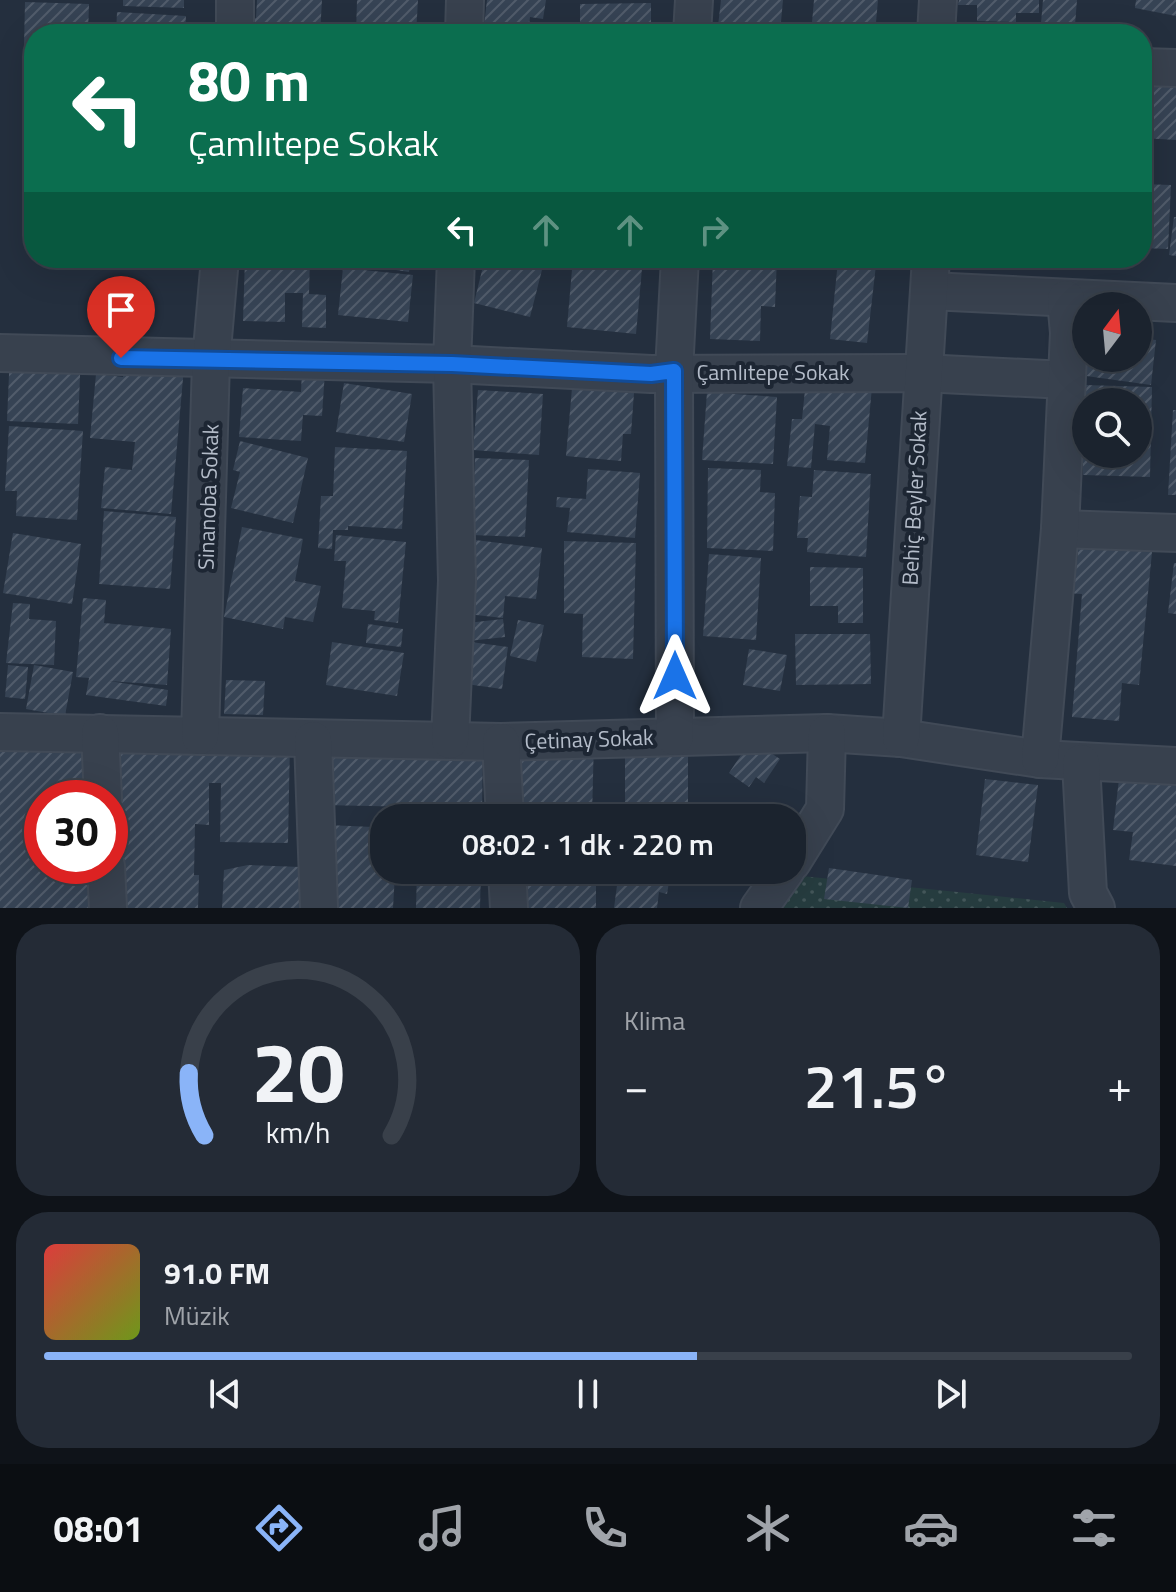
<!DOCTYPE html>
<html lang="tr">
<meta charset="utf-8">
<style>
body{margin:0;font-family:"Titillium Web",sans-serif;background:#242b36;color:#f1f3f6;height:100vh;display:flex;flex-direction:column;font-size:30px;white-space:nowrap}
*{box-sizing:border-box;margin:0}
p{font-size:26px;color:#a0a4aa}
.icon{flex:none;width:44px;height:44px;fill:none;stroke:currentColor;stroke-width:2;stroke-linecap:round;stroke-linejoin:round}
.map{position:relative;height:908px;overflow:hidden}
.side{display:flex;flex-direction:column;gap:16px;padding:16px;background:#0f1319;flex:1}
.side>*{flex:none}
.hud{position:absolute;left:24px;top:24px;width:1128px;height:244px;border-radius:32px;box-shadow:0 8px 32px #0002,0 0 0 2px #39404a;background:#0b6e4f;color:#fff;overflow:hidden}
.needle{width:52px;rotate:16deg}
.controls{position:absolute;left:1072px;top:292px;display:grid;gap:16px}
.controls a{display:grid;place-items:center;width:80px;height:80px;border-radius:50%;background:#1b232e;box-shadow:0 8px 32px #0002,0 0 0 2px #39404a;font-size:40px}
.speed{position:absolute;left:24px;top:780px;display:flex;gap:16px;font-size:40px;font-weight:700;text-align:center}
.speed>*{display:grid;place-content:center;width:104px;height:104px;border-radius:50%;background:#1b232e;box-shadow:0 8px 32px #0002,0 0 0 2px #39404a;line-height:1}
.speed .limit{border:12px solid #d22;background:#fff;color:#111}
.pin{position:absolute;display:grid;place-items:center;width:68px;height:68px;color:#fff;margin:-82px -34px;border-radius:50% 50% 50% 0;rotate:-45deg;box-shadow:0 0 8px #0007}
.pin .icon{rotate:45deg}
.me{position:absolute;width:88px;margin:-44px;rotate:0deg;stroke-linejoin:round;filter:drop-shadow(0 0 6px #0008)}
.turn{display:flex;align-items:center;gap:28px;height:168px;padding:0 32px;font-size:36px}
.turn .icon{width:104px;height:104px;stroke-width:2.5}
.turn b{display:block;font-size:56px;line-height:68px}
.lanes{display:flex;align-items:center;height:76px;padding:0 32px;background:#0003;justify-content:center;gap:40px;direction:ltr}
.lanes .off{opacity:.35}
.big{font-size:60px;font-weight:600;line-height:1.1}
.side .widget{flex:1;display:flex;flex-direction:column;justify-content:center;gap:12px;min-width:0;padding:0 28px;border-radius:32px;background:#242b36}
.side .dial{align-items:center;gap:0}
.dial svg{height:208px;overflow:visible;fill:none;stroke:#39404a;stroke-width:7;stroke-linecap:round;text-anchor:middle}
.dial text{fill:#f1f3f6;stroke:none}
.song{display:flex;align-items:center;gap:24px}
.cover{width:96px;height:96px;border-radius:12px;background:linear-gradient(135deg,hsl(0 70% 55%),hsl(80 70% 35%))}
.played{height:8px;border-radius:4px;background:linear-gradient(90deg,#8ab4f8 60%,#39404a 60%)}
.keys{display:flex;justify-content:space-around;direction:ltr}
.heat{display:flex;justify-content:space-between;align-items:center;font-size:44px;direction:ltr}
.side .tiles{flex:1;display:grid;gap:16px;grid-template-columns:1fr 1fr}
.widget:last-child{grid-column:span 2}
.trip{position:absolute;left:370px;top:804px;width:436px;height:80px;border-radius:32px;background:#1b232e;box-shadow:0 8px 32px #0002,0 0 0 2px #39404a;font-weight:600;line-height:80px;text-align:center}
.dock{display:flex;height:128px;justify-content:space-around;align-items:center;background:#0b0e12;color:#a0a4aa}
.dock .icon{width:56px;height:56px}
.dock .on{color:#8ab4f8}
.dock b{font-size:36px;color:#f1f3f6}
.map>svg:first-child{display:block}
</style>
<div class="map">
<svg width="1176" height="908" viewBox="0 0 1176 908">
<defs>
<pattern id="park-dots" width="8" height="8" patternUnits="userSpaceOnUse" patternTransform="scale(2)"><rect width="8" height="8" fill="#263c3f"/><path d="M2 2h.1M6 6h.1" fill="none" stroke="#435659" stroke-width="1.8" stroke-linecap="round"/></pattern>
<pattern id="building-hatch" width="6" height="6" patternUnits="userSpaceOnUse" patternTransform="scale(2)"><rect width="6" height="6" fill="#364354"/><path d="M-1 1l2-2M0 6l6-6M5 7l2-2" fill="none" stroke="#515c6b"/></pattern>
</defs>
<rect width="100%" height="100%" fill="#242f3e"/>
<polygon fill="url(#park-dots)" points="792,875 1064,903 1067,908 771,908"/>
<g fill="url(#building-hatch)">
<polygon points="123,0 184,0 184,8 123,6"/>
<polygon points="257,0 322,0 320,34 240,32 241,17 256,18"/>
<polygon points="357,0 418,0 416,34 356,34"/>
<polygon points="487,0 546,0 543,19 530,17 528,34 483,34"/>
<polygon points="721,0 783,0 780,33 718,26"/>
<polygon points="814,0 878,0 875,34 811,34"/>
<polygon points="959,0 1039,0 1039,13 1016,13 1016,22 977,21 977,5 958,5"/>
<polygon points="1043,0 1077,0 1075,25 1041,23"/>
<polygon points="1136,0 1176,0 1176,16 1135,8"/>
<polygon points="25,2 89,4 88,34 34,34 34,91 23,90"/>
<polygon points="651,3 651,34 580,34 580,4"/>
<polygon points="117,12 186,16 185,34 116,34"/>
<polygon points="1142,71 1176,73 1176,140 1142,138"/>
<polygon points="1142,184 1171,185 1168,249 1142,248"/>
<polygon points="1174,217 1176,217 1176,256 1169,255"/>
<polygon points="245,258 310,258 309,294 326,295 326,328 302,327 303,293 285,293 285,322 243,321"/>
<polygon points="357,258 411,258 409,272 356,264"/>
<polygon points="485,258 545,258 530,317 474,303"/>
<polygon points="573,258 643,258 636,334 567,327"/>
<polygon points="713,258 777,258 775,307 761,306 760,341 710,339"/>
<polygon points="838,261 876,265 867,343 830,339"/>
<polygon points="343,268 413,275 408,322 338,315"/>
<polygon points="1086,334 1086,358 1138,358 1138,338 1156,340 1151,385 1079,375"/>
<polygon points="10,351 81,353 78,424 7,421"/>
<polygon points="126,351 185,356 171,514 101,508 105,467 132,470 135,442 90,438 96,374 123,377"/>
<polygon points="302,370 325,371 322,416 303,415 301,441 239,437 243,388 301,392"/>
<polygon points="807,370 873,376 865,463 827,460 830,426 815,424 811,468 787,466 792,419 802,419"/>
<polygon points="344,383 412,394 404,442 336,432"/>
<polygon points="1085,385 1152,387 1150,477 1083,475 1083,454 1138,454 1138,402 1084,402"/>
<polygon points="572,388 634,393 631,434 623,434 621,461 566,456"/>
<polygon points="478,390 543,394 539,455 473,450"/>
<polygon points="707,392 777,397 773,464 702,460"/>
<polygon points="1173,410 1176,410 1176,495 1168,495"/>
<polygon points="9,426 83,431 77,520 16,516 17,491 5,491"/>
<polygon points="240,441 308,458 293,523 231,508 240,472 233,470"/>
<polygon points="335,447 407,451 402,529 348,526 348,530 333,530 332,549 318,548 321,496 333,496"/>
<polygon points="475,458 529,460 525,537 472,535"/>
<polygon points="708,468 761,470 760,492 775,493 773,551 707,548"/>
<polygon points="588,469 640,473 635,538 567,532 570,508 556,507 557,497 586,499"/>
<polygon points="814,470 871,474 866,557 807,552 808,538 797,538 800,496 812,497"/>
<polygon points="104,511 176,517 170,589 99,584"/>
<polygon points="242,527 303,539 295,581 321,586 313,622 285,617 283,629 224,617"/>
<polygon points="13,533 81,544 72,604 3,593"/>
<polygon points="336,535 406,542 398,623 374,620 375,611 342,608 346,561 334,561"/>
<polygon points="1080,535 1153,542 1139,685 1122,683 1119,721 1072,717 1082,594 1064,593 1066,570 1076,570"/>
<polygon points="475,540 542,548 536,599 505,596 503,618 467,614"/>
<polygon points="564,541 636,543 633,659 582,657 583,614 564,613"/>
<polygon points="709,554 761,558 756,640 703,636"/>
<polygon points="1174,563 1176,563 1176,614 1168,613"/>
<polygon points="810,567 863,568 863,623 838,623 838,606 810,606"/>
<polygon points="83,598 106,600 104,623 171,629 167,685 109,681 168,690 166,706 86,695 89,678 76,677"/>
<polygon points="13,603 30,604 29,619 56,621 54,665 6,663"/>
<polygon points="503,619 505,637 469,641 467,623"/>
<polygon points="518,620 544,625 536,662 510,656"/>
<polygon points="368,624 403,629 401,647 366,643"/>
<polygon points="795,634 870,634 871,684 796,685"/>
<polygon points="332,642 404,653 397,696 326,685"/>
<polygon points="471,642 508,647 502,689 466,684"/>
<polygon points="749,649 787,655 780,691 743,685"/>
<polygon points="8,665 28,667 25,699 5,697"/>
<polygon points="34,665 73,672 65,716 26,709"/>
<polygon points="226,680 265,681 263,715 224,714"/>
<polygon points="110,732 104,798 42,798 42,866 97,866 92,908 0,908 0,739"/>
<polygon points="322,735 483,738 482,818 418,818 418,807 321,805"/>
<polygon points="514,736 594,738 592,818 512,818"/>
<polygon points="116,738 290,742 288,843 220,842 221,783 209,783 209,825 195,824 194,875 199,875 198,908 113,908"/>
<polygon points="751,740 780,759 764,783 756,777 749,787 729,773"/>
<rect x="625" y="747" width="63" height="71"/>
<polygon points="985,779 1038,785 1028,862 976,855"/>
<polygon points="1119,779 1176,786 1176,866 1129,860 1133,832 1113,830"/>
<polygon points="327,825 373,827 371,854 384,854 384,870 401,870 401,875 395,874 393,908 323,908"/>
<polygon points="248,865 301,867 299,908 222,908 224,870"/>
<polygon points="829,868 912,880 908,908 824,899"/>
<polygon points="417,870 481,870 480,908 416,908"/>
<rect x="522" y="870" width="74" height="38"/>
<polygon points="619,870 671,870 667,894 659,892 657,908 614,908"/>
</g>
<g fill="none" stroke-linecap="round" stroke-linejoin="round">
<defs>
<g id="minor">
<polyline points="235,34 235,0"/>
<polyline points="464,34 465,0"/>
<polyline points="692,34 694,0"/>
<polyline points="936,34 938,0"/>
<polyline points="1142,67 1176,68"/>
<polyline points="930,291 1176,303"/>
<polyline points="0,353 452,364 651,374 922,373 1066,380"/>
<polyline points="1060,529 1176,533"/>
<polyline points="0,732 501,742 827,733 901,738 1040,759 1176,766"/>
<polyline points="100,733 103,798"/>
<polyline points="200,736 211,361 220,258"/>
<polyline points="675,737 674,371 680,258"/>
<polyline points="901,738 931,258"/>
<polyline points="313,740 319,908"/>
<polyline points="450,740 457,581 452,364 456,258"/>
<polyline points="501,742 505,818"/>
<polyline points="1040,759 1060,529 1069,333 1066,299"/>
<polyline points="1081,763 1088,893 1096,908"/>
<polyline points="792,862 825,809 827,733"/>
<polyline points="106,866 108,908"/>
<polyline points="507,870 509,908"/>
<polyline points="759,908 786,870"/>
</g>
</defs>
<use href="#minor" stroke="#414a57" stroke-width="40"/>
<use href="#minor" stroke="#38414e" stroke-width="36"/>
</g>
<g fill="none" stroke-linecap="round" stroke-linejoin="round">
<defs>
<polyline id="route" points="121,358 452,364 651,374 674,371 675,676"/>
</defs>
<use href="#route" stroke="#114b97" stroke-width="20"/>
<use href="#route" stroke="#1a73e8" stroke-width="14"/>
</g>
<g text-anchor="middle" stroke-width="8" stroke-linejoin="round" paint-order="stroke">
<g font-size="22" fill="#b4bcc9" stroke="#1d2633">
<text x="773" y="380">Çamlıtepe Sokak</text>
<text transform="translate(208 497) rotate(-88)" y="8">Sinanoba Sokak</text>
<text transform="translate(914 498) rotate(-87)" y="8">Behiç Beyler Sokak</text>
<text transform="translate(589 739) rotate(-2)" y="8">Çetinay Sokak</text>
</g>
</g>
</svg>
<div class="controls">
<a><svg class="needle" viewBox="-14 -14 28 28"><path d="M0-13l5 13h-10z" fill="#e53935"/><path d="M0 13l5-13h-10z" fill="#a0a4aa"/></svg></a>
<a><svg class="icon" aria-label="search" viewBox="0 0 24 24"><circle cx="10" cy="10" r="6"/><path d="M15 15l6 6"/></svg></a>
</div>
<div class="speed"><div class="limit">30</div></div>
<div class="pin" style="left:121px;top:358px;background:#d93025"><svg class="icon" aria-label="arrive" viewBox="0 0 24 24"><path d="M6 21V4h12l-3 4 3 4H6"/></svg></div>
<svg class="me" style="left:675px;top:676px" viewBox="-20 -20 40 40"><path d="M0-17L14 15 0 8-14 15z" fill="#1a73e8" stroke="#fff" stroke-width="4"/></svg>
<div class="trip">08:02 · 1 dk · 220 m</div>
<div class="hud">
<div class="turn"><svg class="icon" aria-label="left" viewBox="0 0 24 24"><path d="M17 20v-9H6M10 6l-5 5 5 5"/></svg><div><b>80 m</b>Çamlıtepe Sokak</div></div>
<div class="lanes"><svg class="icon" aria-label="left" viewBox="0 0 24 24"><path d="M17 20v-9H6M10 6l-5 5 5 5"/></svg><svg class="icon off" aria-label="ahead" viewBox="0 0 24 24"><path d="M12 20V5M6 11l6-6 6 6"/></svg><svg class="icon off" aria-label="ahead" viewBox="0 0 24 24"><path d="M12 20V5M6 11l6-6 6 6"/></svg><svg class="icon off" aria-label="right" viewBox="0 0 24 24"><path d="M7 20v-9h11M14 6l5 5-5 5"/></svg></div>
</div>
</div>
<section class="side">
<div class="tiles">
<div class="widget dial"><svg viewBox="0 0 100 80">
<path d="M14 69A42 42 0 1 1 86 69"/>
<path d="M14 69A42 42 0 0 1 8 45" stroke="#8ab4f8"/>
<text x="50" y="56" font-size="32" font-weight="700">20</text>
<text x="50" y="72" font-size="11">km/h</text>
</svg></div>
<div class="widget"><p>Klima</p>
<div class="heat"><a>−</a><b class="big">21.5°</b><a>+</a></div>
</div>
<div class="widget">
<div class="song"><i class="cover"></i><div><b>91.0 FM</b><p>Müzik</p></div></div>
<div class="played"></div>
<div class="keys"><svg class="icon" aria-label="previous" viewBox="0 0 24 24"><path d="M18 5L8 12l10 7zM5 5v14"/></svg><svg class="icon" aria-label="pause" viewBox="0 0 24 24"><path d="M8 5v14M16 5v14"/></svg><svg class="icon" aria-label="next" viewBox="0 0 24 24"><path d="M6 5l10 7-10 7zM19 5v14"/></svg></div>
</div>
</div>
</section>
<nav class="dock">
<b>08:01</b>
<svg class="icon on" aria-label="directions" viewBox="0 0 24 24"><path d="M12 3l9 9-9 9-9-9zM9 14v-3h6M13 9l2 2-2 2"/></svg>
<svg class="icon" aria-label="music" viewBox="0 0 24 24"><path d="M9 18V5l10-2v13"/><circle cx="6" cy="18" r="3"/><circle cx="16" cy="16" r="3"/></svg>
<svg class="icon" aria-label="phone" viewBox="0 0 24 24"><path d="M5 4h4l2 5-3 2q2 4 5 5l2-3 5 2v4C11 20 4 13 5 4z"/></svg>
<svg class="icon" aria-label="climate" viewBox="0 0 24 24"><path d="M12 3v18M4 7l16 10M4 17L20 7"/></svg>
<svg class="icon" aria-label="car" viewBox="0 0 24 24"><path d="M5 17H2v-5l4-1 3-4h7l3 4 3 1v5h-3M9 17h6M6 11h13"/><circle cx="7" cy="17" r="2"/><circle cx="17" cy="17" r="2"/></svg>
<svg class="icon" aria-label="filters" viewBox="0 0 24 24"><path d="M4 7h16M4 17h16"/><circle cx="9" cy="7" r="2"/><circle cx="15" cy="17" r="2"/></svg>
</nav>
